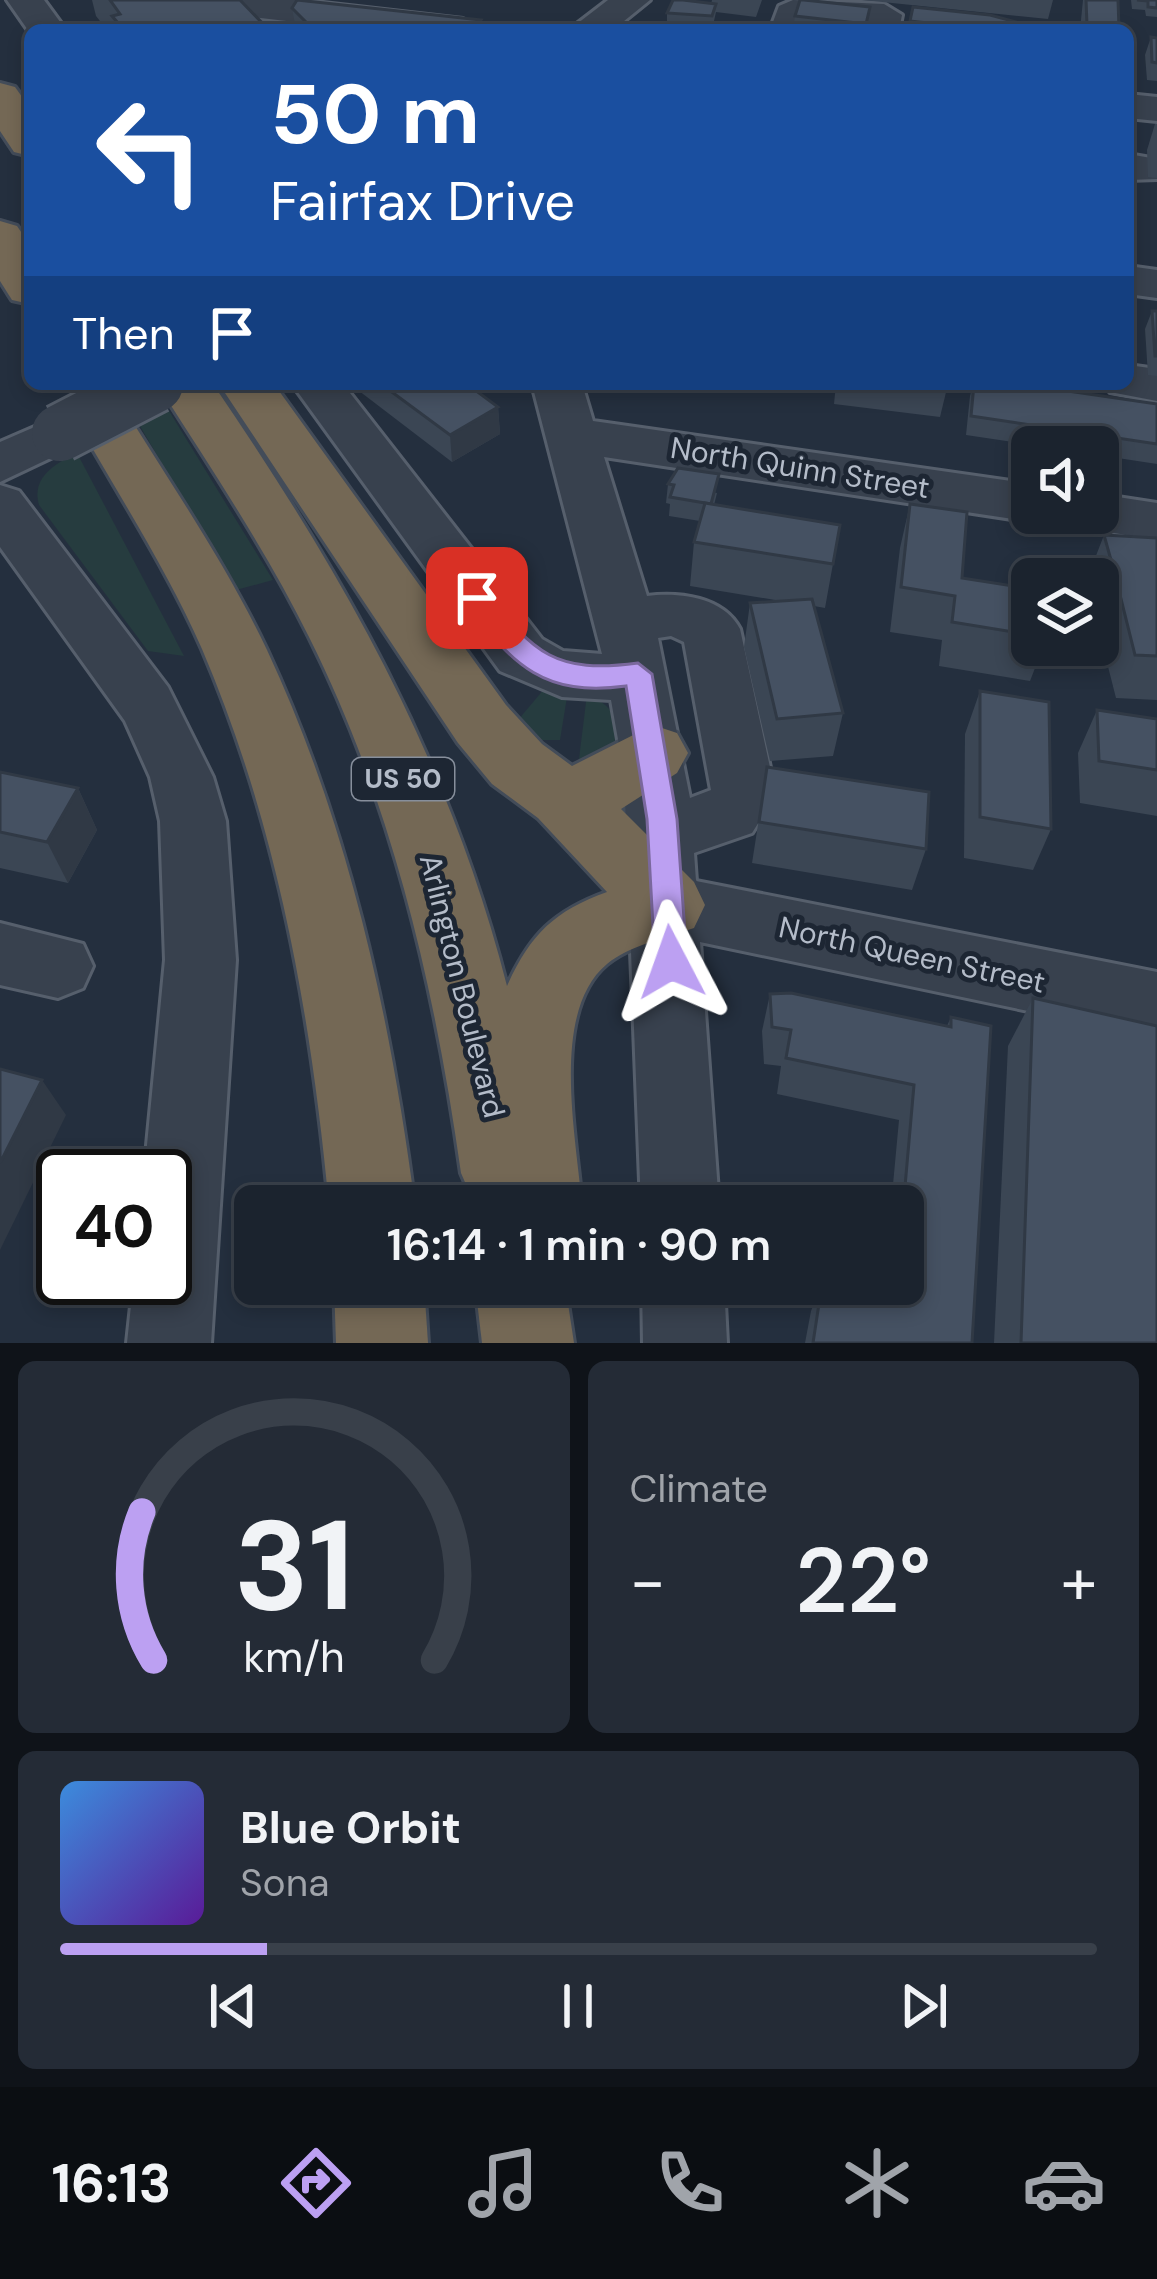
<!DOCTYPE html>
<meta charset="utf-8">
<style>
body{margin:0;font-family:"DM Sans",sans-serif;background:#242b36;color:#f1f3f6;height:100vh;display:flex;flex-direction:column;font-size:45px;white-space:nowrap}
*{box-sizing:border-box;margin:0}
p{font-size:39px;color:#a0a4aa}
.icon{flex:none;width:66px;height:66px;fill:none;stroke:currentColor;stroke-width:2;stroke-linecap:round;stroke-linejoin:round}
.map{position:relative;height:1343px;overflow:hidden}
.drawer{display:flex;flex-direction:column;gap:18px;padding:18px;background:#0f1319;flex:1}
.drawer>*{flex:none}
.hud{position:absolute;left:24px;top:24px;width:1110px;height:366px;border-radius:18px;box-shadow:0 6px 18px #0003,0 0 0 3px #39404a;background:#1a4fa0;color:#fff;overflow:hidden}
.fabs{position:absolute;left:1011px;top:426px;display:grid;gap:24px}
.fabs a{display:grid;place-items:center;width:108px;height:108px;border-radius:18px;background:#1b232e;box-shadow:0 6px 18px #0003,0 0 0 3px #39404a;font-size:60px}
.speed{position:absolute;left:36px;top:1149px;display:flex;gap:24px;font-size:60px;font-weight:700;text-align:center}
.speed>*{display:grid;place-content:center;width:156px;height:156px;border-radius:50%;background:#1b232e;box-shadow:0 6px 18px #0003,0 0 0 3px #39404a;line-height:1}
.speed .limit{border:6px solid #111;border-radius:18px;background:#fff;color:#111}
.pin{position:absolute;display:grid;place-items:center;width:102px;height:102px;color:#fff;margin:-51px;border-radius:24px;box-shadow:0 6px 18px #0006}
.me{position:absolute;width:132px;margin:-66px;rotate:356deg;stroke-linejoin:round;filter:drop-shadow(0 0 9px #0008)}
.turn{display:flex;align-items:center;gap:42px;height:252px;padding:0 48px;font-size:54px}
.turn .icon{width:156px;height:156px;stroke-width:2.5}
.turn b{display:block;font-size:84px;line-height:102px}
.then{display:flex;align-items:center;height:114px;padding:0 48px;background:#0003;gap:24px;font-size:45px}
.big{font-size:90px;font-weight:600;line-height:1.1}
.drawer .widget{flex:1;display:flex;flex-direction:column;justify-content:center;gap:18px;min-width:0;padding:0 42px;border-radius:18px;background:#242b36}
.drawer .dial{align-items:center;gap:0}
.dial svg{height:312px;overflow:visible;fill:none;stroke:#39404a;stroke-width:7;stroke-linecap:round;text-anchor:middle}
.dial text{fill:#f1f3f6;stroke:none}
.song{display:flex;align-items:center;gap:36px}
.cover{width:144px;height:144px;border-radius:18px;background:linear-gradient(135deg,hsl(210 70% 55%),hsl(270 70% 35%))}
.played{height:12px;border-radius:6px;background:linear-gradient(90deg,#bca0f2 20%,#39404a 20%)}
.keys{display:flex;justify-content:space-around;direction:ltr}
.heat{display:flex;justify-content:space-between;align-items:center;font-size:66px;direction:ltr}
.drawer .tiles{flex:1;display:grid;gap:18px;grid-template-columns:1fr 1fr}
.widget:last-child{grid-column:span 2}
.trip{position:absolute;left:234px;top:1185px;width:690px;height:120px;border-radius:18px;background:#1b232e;box-shadow:0 6px 18px #0003,0 0 0 3px #39404a;font-weight:600;line-height:120px;text-align:center}
.dock{display:flex;height:192px;justify-content:space-around;align-items:center;background:#0b0e12;color:#a0a4aa}
.dock .icon{width:84px;height:84px}
.dock .active{color:#bca0f2}
.dock b{font-size:54px;color:#f1f3f6}
.map>svg:first-child{display:block}
</style>
<div class="map">
<svg width="1157" height="1343" viewBox="0 0 1157 1343">
<rect width="100%" height="100%" fill="#242f3e"/>
<g fill="#263c3f">
<polygon points="166,406 273,580 236,590 137,421"/>
<path d="M77 453 184 656 148 651 39 505C31 477 55 464 77 453Z"/>
<polygon points="545,688 568,691 560,740 537,740 518,720"/>
<path d="M587 694C612 705 622 721 618 748L578 767Z"/>
</g>
<g fill="none" stroke-linecap="round" stroke-linejoin="round">
<defs>
<g id="minor">
<polygon points="7,0 44,0 66,30 30,33"/>
<polygon points="182,0 297,0 463,19 482,30 365,30 200,11"/>
<polygon points="608,0 650,0 613,30 569,30"/>
<polygon points="793,0 884,4 902,15 899,30 861,30 863,24 810,19 808,30 770,30 779,6"/>
<polygon points="1128,94 1157,97 1157,121 1128,118"/>
<polygon points="1128,154 1157,159 1157,179 1128,180"/>
<polygon points="1128,266 1157,270 1157,298 1128,294"/>
<polygon points="1128,365 1157,369 1157,401 1110,392 1105,384 1128,384"/>
<path d="M292 384H343L542 639 563 651 602 654 532 384H582L593 421 1032 484V513H1053L1032 522 604 457 647 596C680 592 723 597 740 629L776 795 752 833 694 853 696 881 1157 972V1038L700 942 719 1206H641L624 773 611 700 562 697 500 671ZM671 636 684 642 711 790 690 798 658 638Z"/>
<polygon points="60,416 78,421 86,433 78,445 0,482 0,442"/>
<polygon points="0,485 19,491 168,687 213,777 226,821 236,960 211,1343 127,1343 134,1278 165,1278 165,1176 144,1176 165,960 160,821 150,777 125,721 0,547"/>
<polygon points="1098,494 1157,503 1157,541 1078,526 1070,513 1098,513"/>
<polygon points="0,923 83,944 93,966 83,988 58,998 0,985"/>
<polygon points="642,1284 724,1284 727,1343 643,1343"/>
</g>
<g id="highway">
<polygon points="0,83 15,87 30,108 30,156 14,152 0,131"/>
<polygon points="0,221 17,226 30,245 30,304 12,300 0,281"/>
<path d="M169 384H213C344 576 449 759 507 986 530 935 554 911 607 892L538 818 492 784 458 743 219 384H274L506 705 542 744 572 766 653 725 677 733 688 753 677 773 621 809 694 882 705 905 694 928C666 938 630 945 607 964 549 1012 577 1139 582 1206L474 1203 461 1173C435 989 393 805 309 637 267 552 214 473 163 393Z"/>
<path d="M112 415 132 421C179 496 229 570 267 650 349 826 390 1014 415 1206H329C311 1015 278 827 202 649 169 574 125 505 84 434L92 421Z"/>
<polygon points="334,1284 424,1284 428,1343 336,1343"/>
<polygon points="475,1284 565,1284 574,1343 482,1343"/>
</g>
</defs>
<use href="#minor" stroke="#565f6c" stroke-width="6"/>
<use href="#highway" stroke="#434c59" stroke-width="6"/>
<use href="#minor" fill="#38414e" fill-rule="evenodd"/>
<use href="#highway" fill="#746855" fill-rule="evenodd"/>
<defs>
<polyline id="minor-bridge" points="60,433 155,384"/>
</defs>
<use href="#minor-bridge" stroke="#565f6c" stroke-width="62" stroke-linecap="butt"/>
<use href="#minor-bridge" stroke="#38414e" stroke-width="56"/>
</g>
<g fill="#3b4654">
<polygon points="92,0 240,0 269,30 107,30 96,16"/>
<polygon points="712,0 762,0 756,17 716,12 712,30 667,30 667,13 711,4"/>
<polygon points="863,0 1053,0 1048,19"/>
<polygon points="1083,0 1118,0 1118,30 1080,30"/>
<polygon points="1131,0 1157,0 1157,17 1146,16 1145,10 1132,9"/>
<polygon points="870,7 866,30 793,30 795,16"/>
<polygon points="913,7 1046,30 908,30"/>
<polygon points="292,8 481,20 481,30 296,30"/>
<polygon points="1151,37 1157,38 1157,81 1147,80 1145,55"/>
<polygon points="1155,124 1157,124 1157,178 1148,177 1147,150"/>
<polygon points="1152,311 1157,311 1157,376 1148,375 1145,329"/>
<polygon points="350,384 467,384 498,407 500,434 452,462"/>
<polygon points="658,384 714,384 712,392"/>
<polygon points="836,384 948,384 940,417 834,404"/>
<polygon points="973,384 1020,384 1157,404 1157,464 1098,455 1098,447 1046,447 966,435 970,396"/>
<polygon points="668,484 717,493 714,505 840,525 825,608 814,606 843,713 833,756 770,761 744,647 750,603 781,601 690,586 694,542 700,521 669,516 670,504 666,503"/>
<polygon points="910,504 962,578 1032,589 1032,645 1044,645 1030,681 939,666 942,640 890,632 900,548"/>
<polygon points="1104,535 1157,538 1157,700 1116,698 1102,643 1098,642 1098,579 1087,579"/>
<polygon points="980,691 1051,829 1033,870 964,858 965,734"/>
<polygon points="1097,710 1157,719 1157,816 1080,803 1078,753"/>
<polygon points="767,767 926,849 912,890 752,863"/>
<polygon points="0,772 78,788 97,830 68,883 0,868"/>
<polygon points="770,994 947,1026 951,1017 972,1343 805,1343 811,1311 822,1284 883,1296 884,1284 903,1284 903,1206 891,1206 899,1120 777,1094 781,1066 764,1064 762,1031"/>
<polygon points="1033,998 1157,1343 994,1343 1008,1046"/>
</g>
<g fill="#303945">
<polygon points="498,407 500,434 452,462 450,435"/>
<polygon points="78,788 97,830 68,883 47,842"/>
<polygon points="42,1080 66,1115 0,1250 0,1163"/>
</g>
<g fill="#455162" stroke="#303945" stroke-width="3">
<polygon points="110,0 240,0 269,30 124,30 112,16 120,14"/>
<polygon points="297,0 481,20 474,30 314,30 292,8"/>
<polygon points="673,0 683,0 716,4 712,16 667,13"/>
<polygon points="800,0 804,0 870,7 866,24 795,16"/>
<polygon points="1086,0 1118,0 1119,28 1113,27 1112,30 1080,30 1081,24 1087,25"/>
<polygon points="1137,0 1157,0 1157,8 1148,7 1148,1"/>
<polygon points="913,7 990,15 1046,30 989,30 910,21"/>
<polygon points="1151,37 1157,38 1157,63 1152,62"/>
<polygon points="1152,311 1157,311 1157,356 1155,356"/>
<polygon points="381,384 467,384 498,407 450,435"/>
<polygon points="974,384 1020,384 1157,404 1157,444 971,416"/>
<polygon points="678,468 719,474 711,504 670,497 674,485 668,484"/>
<polygon points="705,503 840,525 833,564 694,542"/>
<polygon points="910,504 967,512 962,578 1032,589 1032,635 952,622 955,596 901,587"/>
<polygon points="1104,535 1157,538 1157,656 1135,655 1121,599 1112,598 1108,585 1118,585"/>
<polygon points="812,599 843,713 777,719 750,603"/>
<polygon points="980,691 1049,702 1051,829 980,817"/>
<polygon points="1097,710 1157,719 1157,770 1099,761"/>
<polygon points="767,767 929,792 926,849 759,822"/>
<polygon points="0,772 78,788 47,842 0,832"/>
<polygon points="791,993 951,1027 951,1017 991,1026 972,1343 813,1343 822,1284 831,1284 895,1298 896,1284 903,1284 903,1209 914,1085 786,1058 791,1030 772,1027 770,994"/>
<polygon points="1033,998 1157,1026 1157,1343 1021,1343"/>
<polygon points="0,1069 42,1080 0,1163"/>
</g>
<path fill="#bca0f2" stroke="#7a689d" stroke-width="3" d="M477 588 486 591C534 654 556 674 638 663L652 674 677 819 687 962 682 972H660L655 962 647 819 626 686C545 697 513 666 468 605L464 598Z"/>
<g text-anchor="middle" stroke-width="10" stroke-linejoin="round" paint-order="stroke">
<rect fill="#1d2633" stroke="#878f9c" stroke-width="3" x="352" y="758" width="102" height="42" rx="9"/>
<g font-size="27" font-weight="bold" fill="#b4bcc9">
<text x="403" y="788">US 50</text>
</g>
<g font-size="30" fill="#b4bcc9" stroke="#1d2633">
<text transform="translate(800 468) rotate(9)" y="10">North Quinn Street</text>
<text transform="translate(912 955) rotate(12)" y="10">North Queen Street</text>
<text transform="translate(462 986) rotate(76)" y="10">Arlington Boulevard</text>
</g>
</g>
</svg>
<div class="fabs">
<a><svg class="icon" aria-label="sound" viewBox="0 0 24 24"><path d="M4 9h4l5-4v14l-5-4H4zM17 9q2 3 0 6"/></svg></a>
<a><svg class="icon" aria-label="layers" viewBox="0 0 24 24"><path d="M12 4l9 5-9 5-9-5zM3 14l9 5 9-5"/></svg></a>
</div>
<div class="speed"><div class="limit">40</div></div>
<div class="pin" style="left:477px;top:598px;background:#d93025"><svg class="icon" aria-label="arrive" viewBox="0 0 24 24"><path d="M6 21V4h12l-3 4 3 4H6"/></svg></div>
<svg class="me" style="left:671px;top:962px" viewBox="-20 -20 40 40"><path d="M0-17L14 15 0 8-14 15z" fill="#bca0f2" stroke="#fff" stroke-width="4"/></svg>
<div class="trip">16:14 · 1 min · 90 m</div>
<div class="hud">
<div class="turn"><svg class="icon" aria-label="left" viewBox="0 0 24 24"><path d="M17 20v-9H6M10 6l-5 5 5 5"/></svg><div><b>50 m</b>Fairfax Drive</div></div>
<div class="then">Then<svg class="icon" aria-label="arrive" viewBox="0 0 24 24"><path d="M6 21V4h12l-3 4 3 4H6"/></svg></div>
</div>
</div>
<section class="drawer">
<div class="tiles">
<div class="widget dial"><svg viewBox="0 0 100 80">
<path d="M14 69A42 42 0 1 1 86 69"/>
<path d="M14 69A42 42 0 0 1 11 31" stroke="#bca0f2"/>
<text x="50" y="56" font-size="32" font-weight="700">31</text>
<text x="50" y="72" font-size="11">km/h</text>
</svg></div>
<div class="widget"><p>Climate</p>
<div class="heat"><a>−</a><b class="big">22°</b><a>+</a></div>
</div>
<div class="widget">
<div class="song"><i class="cover"></i><div><b>Blue Orbit</b><p>Sona</p></div></div>
<div class="played"></div>
<div class="keys"><svg class="icon" aria-label="previous" viewBox="0 0 24 24"><path d="M18 5L8 12l10 7zM5 5v14"/></svg><svg class="icon" aria-label="pause" viewBox="0 0 24 24"><path d="M8 5v14M16 5v14"/></svg><svg class="icon" aria-label="next" viewBox="0 0 24 24"><path d="M6 5l10 7-10 7zM19 5v14"/></svg></div>
</div>
</div>
</section>
<nav class="dock">
<b>16:13</b>
<svg class="icon active" aria-label="directions" viewBox="0 0 24 24"><path d="M12 3l9 9-9 9-9-9zM9 14v-3h6M13 9l2 2-2 2"/></svg>
<svg class="icon" aria-label="music" viewBox="0 0 24 24"><path d="M9 18V5l10-2v13"/><circle cx="6" cy="18" r="3"/><circle cx="16" cy="16" r="3"/></svg>
<svg class="icon" aria-label="phone" viewBox="0 0 24 24"><path d="M5 4h4l2 5-3 2q2 4 5 5l2-3 5 2v4C11 20 4 13 5 4z"/></svg>
<svg class="icon" aria-label="climate" viewBox="0 0 24 24"><path d="M12 3v18M4 7l16 10M4 17L20 7"/></svg>
<svg class="icon" aria-label="car" viewBox="0 0 24 24"><path d="M5 17H2v-5l4-1 3-4h7l3 4 3 1v5h-3M9 17h6M6 11h13"/><circle cx="7" cy="17" r="2"/><circle cx="17" cy="17" r="2"/></svg>
</nav>
